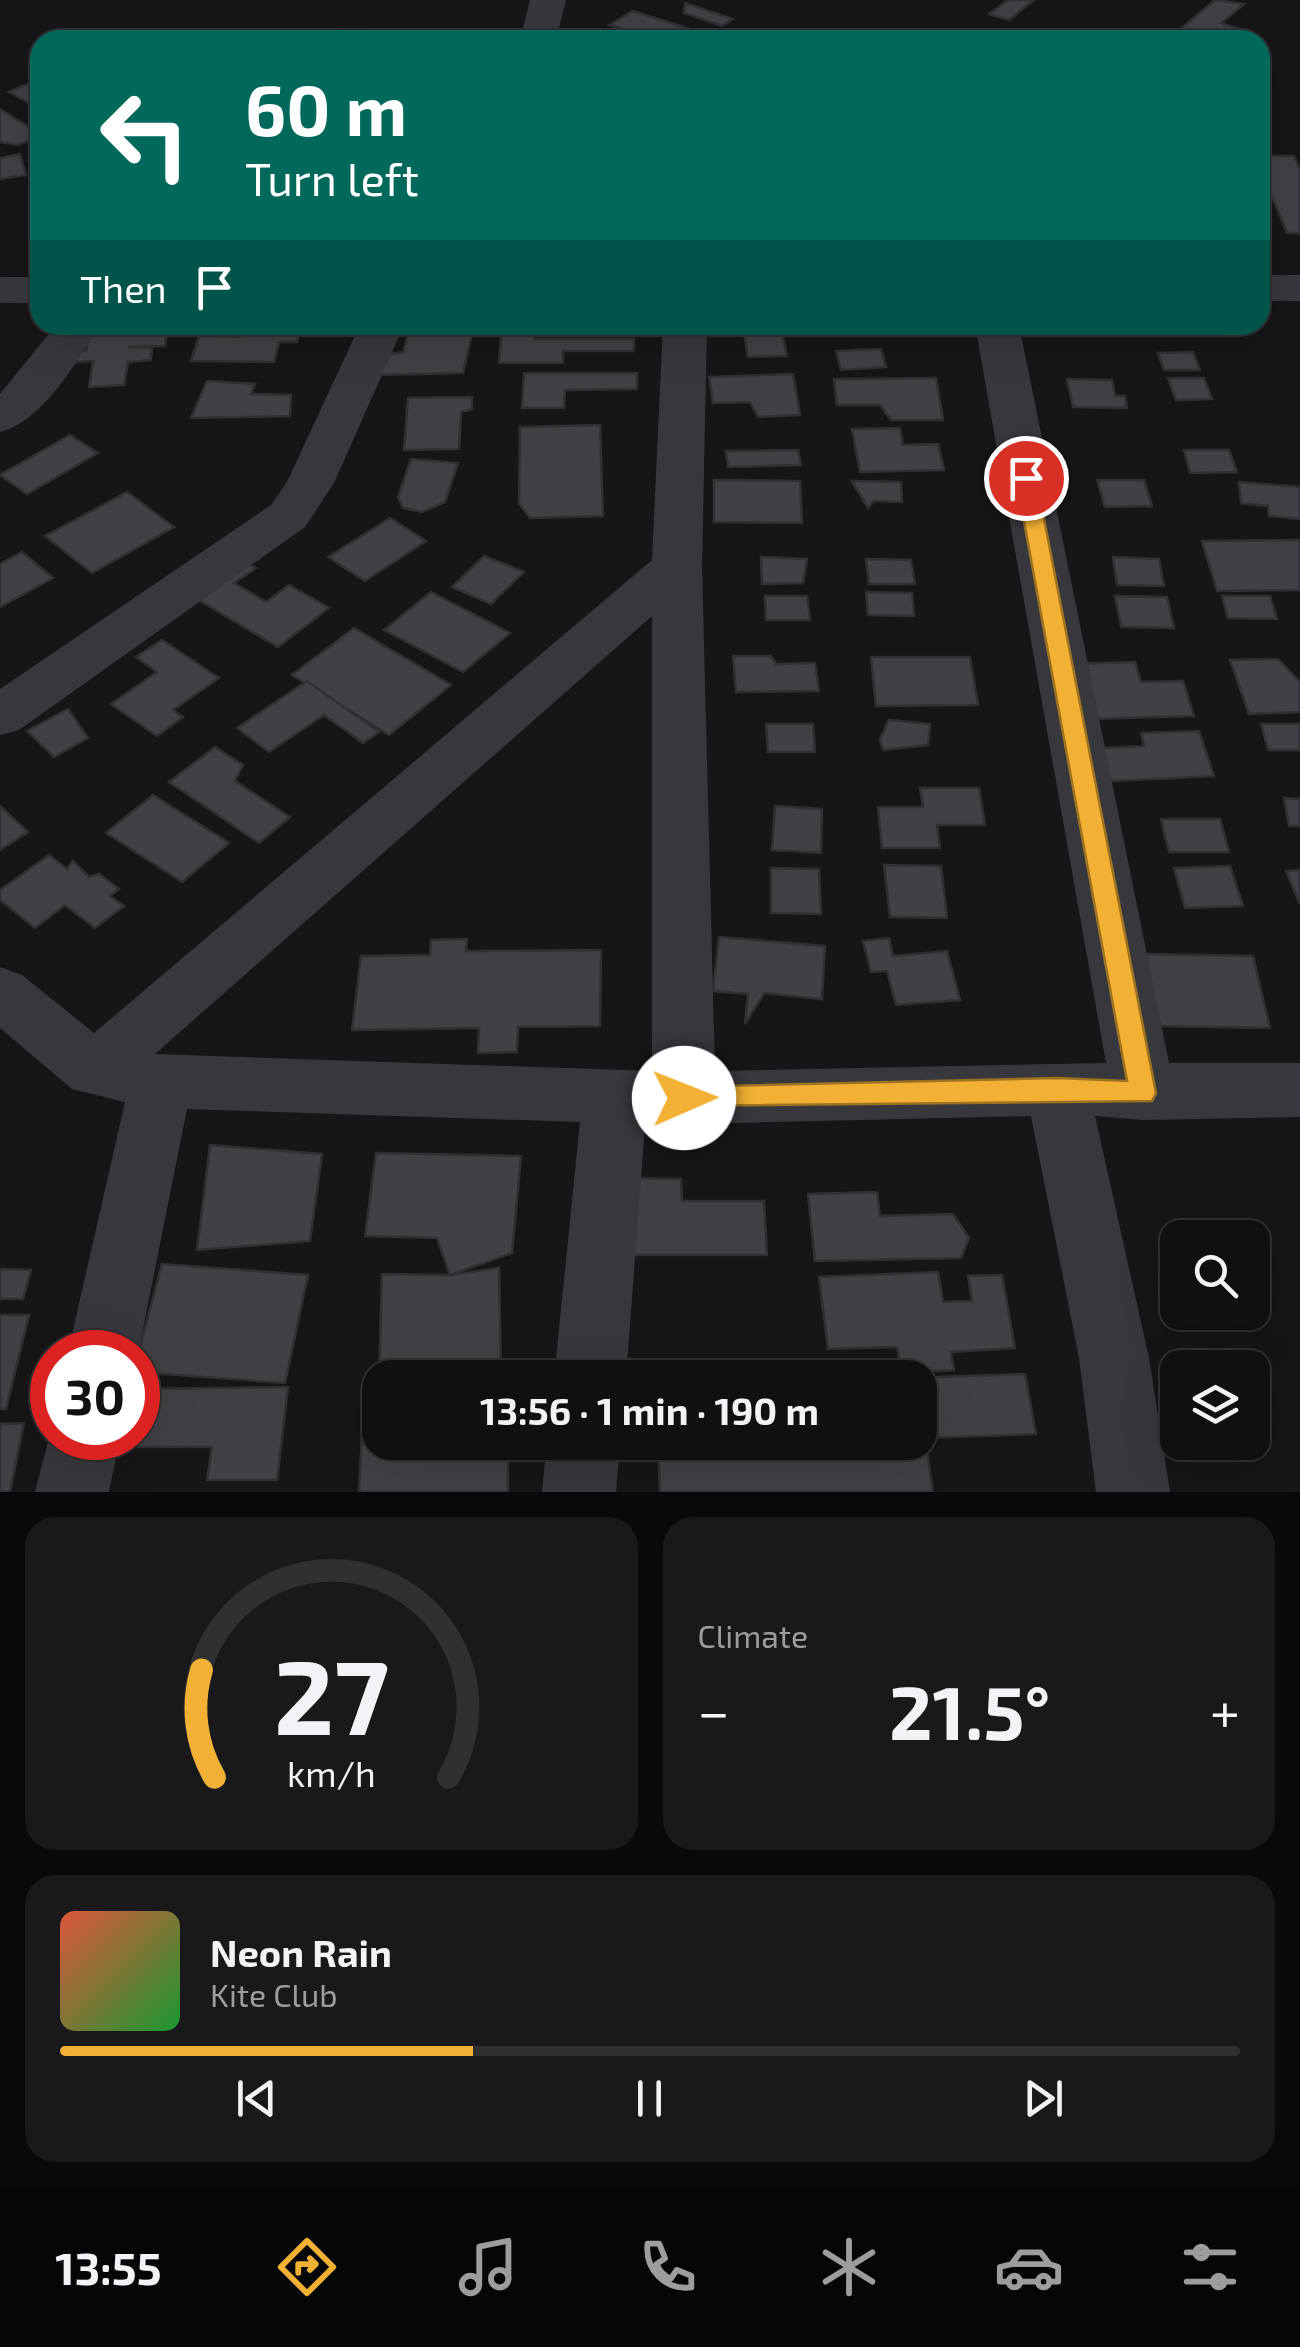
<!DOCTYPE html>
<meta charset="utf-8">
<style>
body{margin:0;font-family:"Exo 2",sans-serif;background:#19191b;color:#f1f3f6;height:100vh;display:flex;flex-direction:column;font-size:38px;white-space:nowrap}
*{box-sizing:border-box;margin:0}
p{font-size:32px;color:#9c9d9f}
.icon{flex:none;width:55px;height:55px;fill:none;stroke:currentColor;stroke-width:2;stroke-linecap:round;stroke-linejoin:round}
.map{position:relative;height:1492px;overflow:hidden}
.drawer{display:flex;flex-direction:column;gap:25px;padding:25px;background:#09090a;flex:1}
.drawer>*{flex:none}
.banner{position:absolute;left:30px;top:30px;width:1240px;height:305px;border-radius:30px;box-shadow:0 10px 40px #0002,0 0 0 2px #303032;background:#00695c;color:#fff;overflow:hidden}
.buttons{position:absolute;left:1160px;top:1220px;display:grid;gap:20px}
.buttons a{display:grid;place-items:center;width:110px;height:110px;border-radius:20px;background:#101012;box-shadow:0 10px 40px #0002,0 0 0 2px #303032;font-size:50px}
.speed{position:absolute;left:30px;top:1330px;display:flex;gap:20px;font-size:50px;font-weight:700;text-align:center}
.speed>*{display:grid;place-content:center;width:130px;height:130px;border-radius:50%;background:#101012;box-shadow:0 10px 40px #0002,0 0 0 2px #303032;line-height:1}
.speed .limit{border:15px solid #d22;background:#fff;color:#111}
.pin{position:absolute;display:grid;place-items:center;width:85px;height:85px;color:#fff;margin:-42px;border:5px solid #fff;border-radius:50%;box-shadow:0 2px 10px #0007}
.me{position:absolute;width:110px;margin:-55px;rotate:89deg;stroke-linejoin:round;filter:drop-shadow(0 0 8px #0008)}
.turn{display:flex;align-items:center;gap:35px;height:210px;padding:0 50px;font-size:45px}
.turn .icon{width:130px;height:130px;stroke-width:2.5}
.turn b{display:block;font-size:70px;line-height:85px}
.then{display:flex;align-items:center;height:95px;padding:0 50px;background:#0003;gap:20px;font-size:38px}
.big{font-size:75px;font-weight:700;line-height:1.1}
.drawer .widget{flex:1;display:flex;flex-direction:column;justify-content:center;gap:15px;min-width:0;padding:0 35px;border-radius:30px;background:#19191b}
.drawer .dial{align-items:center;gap:0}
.dial svg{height:260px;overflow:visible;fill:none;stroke:#303032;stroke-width:7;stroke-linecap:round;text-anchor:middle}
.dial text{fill:#f1f3f6;stroke:none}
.song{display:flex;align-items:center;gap:30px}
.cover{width:120px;height:120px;border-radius:15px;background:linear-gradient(135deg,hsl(10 70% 55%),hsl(130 70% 35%))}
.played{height:10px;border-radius:5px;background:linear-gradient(90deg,#f2b134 35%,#303032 35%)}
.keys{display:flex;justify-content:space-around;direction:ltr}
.heat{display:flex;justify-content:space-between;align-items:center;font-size:55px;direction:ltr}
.drawer .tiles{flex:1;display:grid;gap:25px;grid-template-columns:1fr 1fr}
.widget:last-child{grid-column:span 2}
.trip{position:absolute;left:362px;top:1360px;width:575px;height:100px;border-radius:30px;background:#101012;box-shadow:0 10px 40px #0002,0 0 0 2px #303032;font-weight:700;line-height:100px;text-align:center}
.tab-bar{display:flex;height:160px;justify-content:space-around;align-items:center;background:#060607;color:#9c9d9f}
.tab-bar .icon{width:70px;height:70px}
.tab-bar .active{color:#f2b134}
.tab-bar b{font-size:45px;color:#f1f3f6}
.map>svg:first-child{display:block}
</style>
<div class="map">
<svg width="1300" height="1492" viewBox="0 0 1300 1492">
<rect width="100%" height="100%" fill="#161618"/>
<g fill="#404145" stroke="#303034" stroke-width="2.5">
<polygon points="1008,0 1034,0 1009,20 989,14"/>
<polygon points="1215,0 1244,4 1221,23 1251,32 1242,40 1204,40 1177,32"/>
<polygon points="685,3 733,19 722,26 684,13"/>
<polygon points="633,11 713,36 662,39 609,25"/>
<polygon points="340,29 374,29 372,36 418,37 337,40"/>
<polygon points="39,79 40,105 36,107 9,92"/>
<polygon points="0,109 40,134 40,136 18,145 0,142"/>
<polygon points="20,154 26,175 0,179 0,158"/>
<polygon points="1260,156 1294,156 1300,170 1300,233 1287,233 1260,167"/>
<polygon points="91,325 168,325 165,346 128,347 152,348 151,360 128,362 124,385 89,387 93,361 61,363 63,351 86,351"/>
<polygon points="243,325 300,325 297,342 279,342 274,362 191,361 199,336 240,337"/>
<polygon points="411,325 473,329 463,373 374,375 387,354 403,352"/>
<polygon points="502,325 632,325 632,329 534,330 534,339 634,339 634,351 563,351 563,363 499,363"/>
<polygon points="790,328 791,333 783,337 787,356 748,357 744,333 734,333 733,330"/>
<polygon points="881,349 886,367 841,370 836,351"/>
<polygon points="1193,352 1200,370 1164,370 1158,353"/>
<polygon points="524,373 637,373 637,389 565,390 564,408 522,408"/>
<polygon points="793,374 800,415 758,417 750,402 713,403 709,377"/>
<polygon points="936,378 943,420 891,420 880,405 837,405 834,379"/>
<polygon points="1168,378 1204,378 1212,399 1176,400"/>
<polygon points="1067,379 1112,380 1115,396 1125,396 1127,408 1073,407"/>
<polygon points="207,381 255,384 251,394 291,395 290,416 191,418"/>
<polygon points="472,397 472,409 461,412 459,449 404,450 408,398"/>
<polygon points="600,425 603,516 530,518 519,503 520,427"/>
<polygon points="900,428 903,445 938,444 944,470 860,472 852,429"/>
<polygon points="70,435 98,453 27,494 0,475"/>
<polygon points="798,450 801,465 728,467 726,451"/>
<polygon points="1184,450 1229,450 1237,472 1190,473"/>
<polygon points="411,459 458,463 445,502 422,512 403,508 398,497"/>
<polygon points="714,480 800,481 802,523 714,522"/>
<polygon points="1097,480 1144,480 1152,506 1105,507"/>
<polygon points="852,481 901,482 902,502 874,501 868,508"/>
<polygon points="1239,482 1300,487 1300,519 1269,516 1268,506 1241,503"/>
<polygon points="127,492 174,527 92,573 45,536"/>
<polygon points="390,518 426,541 365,581 328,557"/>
<polygon points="1300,540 1300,590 1217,591 1202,541"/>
<polygon points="22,552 53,578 0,607 0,564"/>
<polygon points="484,556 524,572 491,604 452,587"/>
<polygon points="761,557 807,559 803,583 762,584"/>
<polygon points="1113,557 1159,559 1164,586 1117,585"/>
<polygon points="240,559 256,568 234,583 266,602 289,585 329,608 278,647 190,595"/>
<polygon points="866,559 911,560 915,584 869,584"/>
<polygon points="431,592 510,633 463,672 384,630"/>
<polygon points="866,592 912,593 914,616 868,615"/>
<polygon points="765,596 807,596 810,620 766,620"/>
<polygon points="1115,596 1167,597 1174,628 1121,627"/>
<polygon points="1222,596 1270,596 1277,619 1228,618"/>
<polygon points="354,628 451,685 389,735 292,675"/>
<polygon points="162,640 219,678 173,710 183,717 157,736 111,704 157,672 136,657"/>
<polygon points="733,656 771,656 776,664 815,663 819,691 736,692"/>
<polygon points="871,657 970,657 978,705 876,706"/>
<polygon points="1278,659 1300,682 1300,712 1249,714 1230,660"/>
<polygon points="1135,662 1141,682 1183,681 1194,716 1088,719 1073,664"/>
<polygon points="307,681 379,732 363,743 324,715 269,752 237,728"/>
<polygon points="68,709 88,738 54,757 27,731"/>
<polygon points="889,720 930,724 928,745 883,750 880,739"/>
<polygon points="766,724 813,724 815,752 768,752"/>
<polygon points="1261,724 1300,724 1300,750 1268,750"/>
<polygon points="1199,731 1214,776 1111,781 1101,748 1144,746 1141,733"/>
<polygon points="215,747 243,765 235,781 290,817 259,843 169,782"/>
<polygon points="920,788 979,788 985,825 937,825 940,848 882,848 878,807 923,807"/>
<polygon points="153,795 229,843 182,882 106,833"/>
<polygon points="1284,798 1300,799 1300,826 1289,826"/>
<polygon points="0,806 28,832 0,850"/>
<polygon points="775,806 822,809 821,853 772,850"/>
<polygon points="1161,819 1220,819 1229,852 1169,852"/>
<polygon points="49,855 67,869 73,861 89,877 99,874 119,889 110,896 124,906 95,928 65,905 35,928 0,900 0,890"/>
<polygon points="884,865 941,866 947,918 890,917"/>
<polygon points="1230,866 1243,906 1185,908 1174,868"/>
<polygon points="771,868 819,869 821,914 771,913"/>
<polygon points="1300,870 1300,904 1286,871"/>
<polygon points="719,937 825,946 822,999 764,993 745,1024 748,994 713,991"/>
<polygon points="889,938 893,956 947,951 960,1000 896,1005 887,971 871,972 863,941"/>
<polygon points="467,939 466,951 601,950 600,1026 518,1027 517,1052 478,1053 479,1028 352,1030 361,956 430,955 431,940"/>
<polygon points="1144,954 1253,956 1270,1028 1158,1026"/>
<polygon points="210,1145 322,1154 310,1241 197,1250"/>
<polygon points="376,1153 521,1156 512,1253 450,1275 437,1238 365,1236"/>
<polygon points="618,1178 681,1179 682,1201 764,1201 767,1255 632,1255"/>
<polygon points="877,1192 880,1216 953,1214 969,1238 961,1258 815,1261 808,1194"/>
<polygon points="162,1264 308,1275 285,1383 138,1372 138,1354"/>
<polygon points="499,1268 501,1373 379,1380 382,1274 450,1275"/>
<polygon points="0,1269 31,1270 23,1299 0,1299"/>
<polygon points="938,1272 943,1302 972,1301 968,1276 1002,1275 1015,1348 951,1352 954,1370 901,1372 897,1347 828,1349 819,1277"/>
<polygon points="0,1315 29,1315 6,1409 0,1409"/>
<polygon points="1025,1374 1036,1434 925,1438 933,1492 660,1492 658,1442 920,1442 920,1378 906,1378"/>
<polygon points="288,1387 277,1480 207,1480 212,1447 121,1447 123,1438 138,1438 138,1389"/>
<polygon points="364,1391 380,1391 380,1442 508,1442 508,1492 359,1492"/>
<polygon points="24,1423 10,1492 0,1492 0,1424"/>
</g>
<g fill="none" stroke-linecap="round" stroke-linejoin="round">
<g fill="#37383d" fill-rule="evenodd">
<polygon points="530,0 566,0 556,40 520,40"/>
<rect x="1260" y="275" width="40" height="26"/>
<rect x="0" y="277" width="40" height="26"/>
<path d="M56 325H101C76 361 44 421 0 432V394Z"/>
<polygon points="360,325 404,325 334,483 305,527 19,730 0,735 0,689 271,505 287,482"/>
<path d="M663 325H707L702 566 715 1071 1106 1063 975 325H1019L1169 1063H1300V1117L1143 1120 1095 1116 1149 1358 1170 1492H1096L1079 1358 1031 1116 645 1125 626 1378H554L580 1122 187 1109 138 1354 68 1352 125 1102 72 1089 0 1028V967L22 975 94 1033 652 560ZM652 616V1071L155 1054Z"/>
<polygon points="52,1427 52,1438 120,1438 109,1492 35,1492"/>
<polygon points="547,1442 620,1442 616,1492 542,1492"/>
</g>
</g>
<polygon fill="#f2b134" stroke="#9d7322" stroke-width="2.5" points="1026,472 1036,478 1156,1093 1152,1101 674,1106 670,1098 674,1091 684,1087 1057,1078 1127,1081 1016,478"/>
</svg>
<div class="buttons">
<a><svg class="icon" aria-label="search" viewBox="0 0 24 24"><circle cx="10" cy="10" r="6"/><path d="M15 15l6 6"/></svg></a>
<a><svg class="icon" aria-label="layers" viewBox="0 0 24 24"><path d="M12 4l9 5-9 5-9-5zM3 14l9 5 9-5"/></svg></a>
</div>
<div class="speed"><div class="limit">30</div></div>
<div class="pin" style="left:1026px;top:478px;background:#d93025"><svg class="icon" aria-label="arrive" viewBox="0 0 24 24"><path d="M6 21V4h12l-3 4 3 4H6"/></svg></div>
<svg class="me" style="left:684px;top:1098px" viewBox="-20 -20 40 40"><circle r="19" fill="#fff"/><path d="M0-13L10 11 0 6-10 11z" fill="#f2b134"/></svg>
<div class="trip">13:56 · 1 min · 190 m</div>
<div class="banner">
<div class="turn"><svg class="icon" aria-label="left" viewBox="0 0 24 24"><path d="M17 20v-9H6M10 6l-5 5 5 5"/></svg><div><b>60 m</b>Turn left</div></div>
<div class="then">Then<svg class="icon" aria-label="arrive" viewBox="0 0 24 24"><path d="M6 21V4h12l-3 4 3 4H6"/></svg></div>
</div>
</div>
<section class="drawer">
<div class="tiles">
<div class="widget dial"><svg viewBox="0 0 100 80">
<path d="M14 69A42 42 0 1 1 86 69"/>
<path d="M14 69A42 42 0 0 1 10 36" stroke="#f2b134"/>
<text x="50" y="56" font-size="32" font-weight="700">27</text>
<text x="50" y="72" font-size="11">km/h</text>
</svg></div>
<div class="widget"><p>Climate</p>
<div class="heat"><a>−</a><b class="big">21.5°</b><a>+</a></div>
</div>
<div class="widget">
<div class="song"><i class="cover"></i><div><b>Neon Rain</b><p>Kite Club</p></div></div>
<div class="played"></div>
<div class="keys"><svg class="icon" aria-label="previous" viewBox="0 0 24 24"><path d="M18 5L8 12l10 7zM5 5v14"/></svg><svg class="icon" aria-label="pause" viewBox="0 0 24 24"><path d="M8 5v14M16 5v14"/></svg><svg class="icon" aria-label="next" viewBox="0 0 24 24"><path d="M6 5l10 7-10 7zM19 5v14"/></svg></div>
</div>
</div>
</section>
<nav class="tab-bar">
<b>13:55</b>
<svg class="icon active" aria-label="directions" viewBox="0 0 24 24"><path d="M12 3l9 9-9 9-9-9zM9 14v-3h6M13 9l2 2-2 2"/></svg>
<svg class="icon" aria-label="music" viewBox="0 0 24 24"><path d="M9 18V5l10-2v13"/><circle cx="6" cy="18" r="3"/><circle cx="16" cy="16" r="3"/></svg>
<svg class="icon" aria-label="phone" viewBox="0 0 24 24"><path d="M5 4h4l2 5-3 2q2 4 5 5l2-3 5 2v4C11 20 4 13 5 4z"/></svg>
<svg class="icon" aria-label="climate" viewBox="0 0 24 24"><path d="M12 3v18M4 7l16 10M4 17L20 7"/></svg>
<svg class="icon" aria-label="car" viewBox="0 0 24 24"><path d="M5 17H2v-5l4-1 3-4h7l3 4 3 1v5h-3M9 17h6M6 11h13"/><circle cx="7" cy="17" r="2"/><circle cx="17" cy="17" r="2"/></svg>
<svg class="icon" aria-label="filters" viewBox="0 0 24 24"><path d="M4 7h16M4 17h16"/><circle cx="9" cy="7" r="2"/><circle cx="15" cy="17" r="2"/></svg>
</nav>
